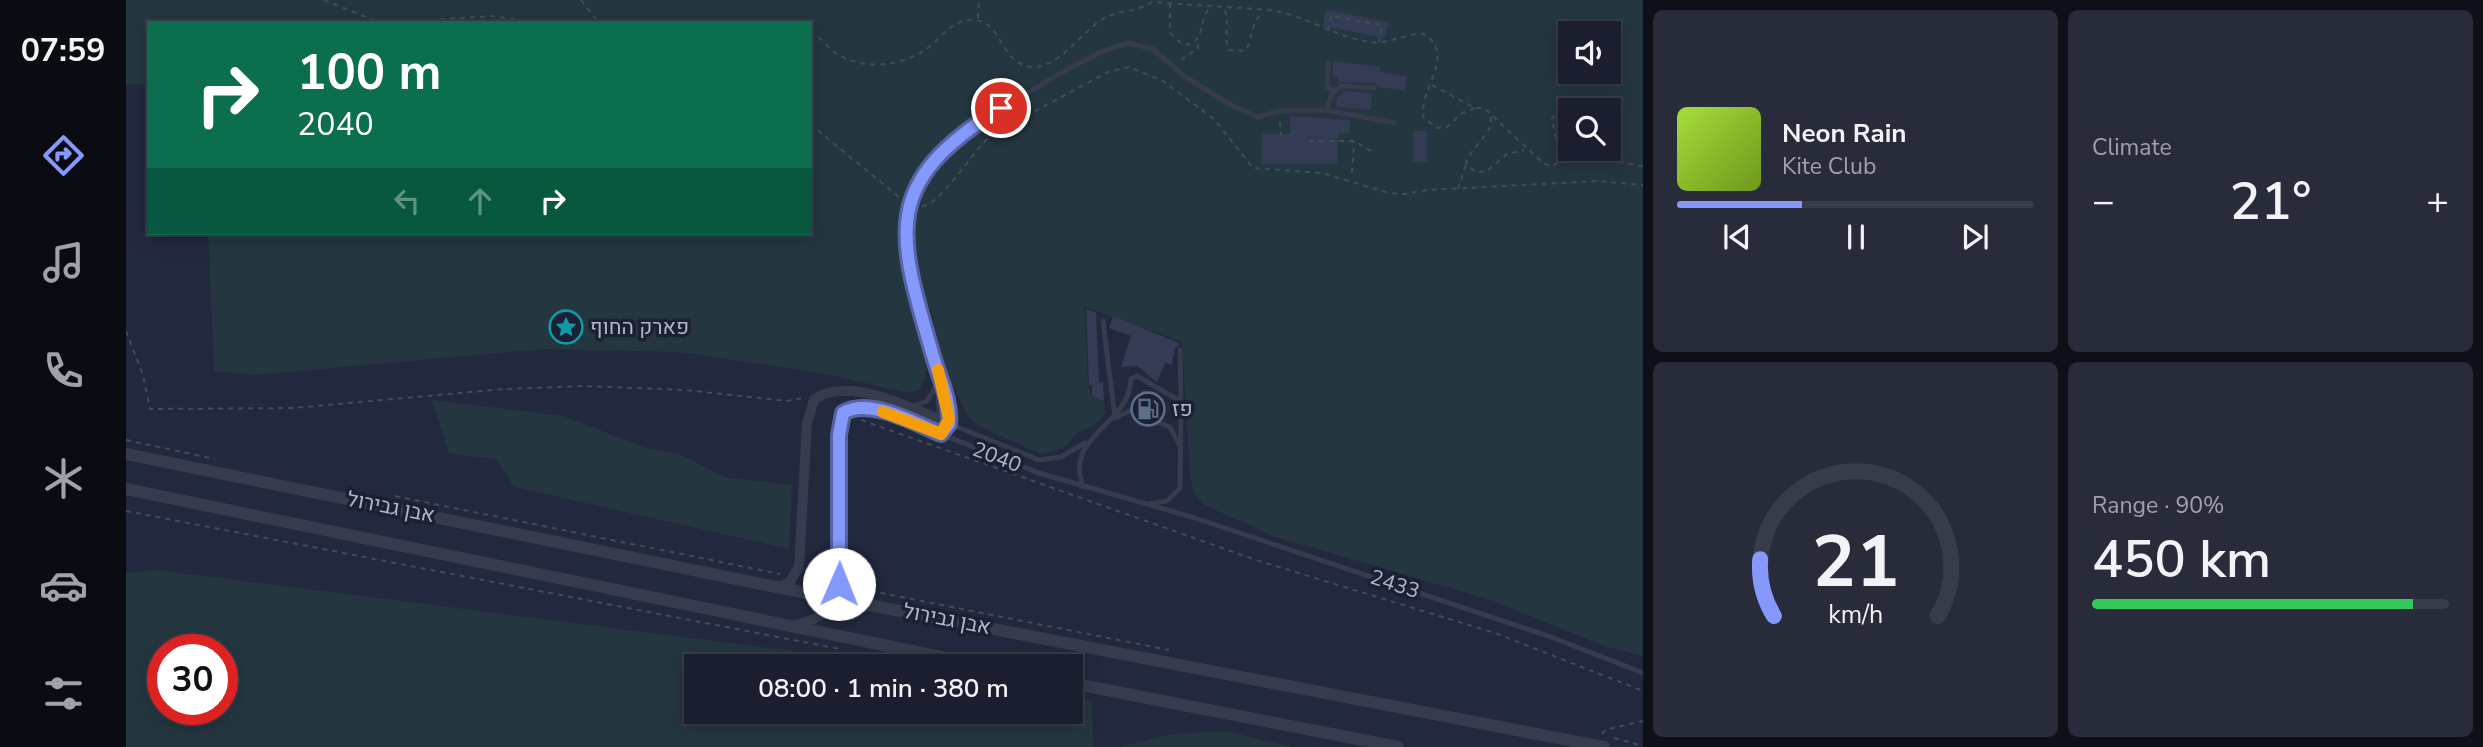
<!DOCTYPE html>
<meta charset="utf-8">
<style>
body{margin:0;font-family:"Nunito Sans",Heebo,sans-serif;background:#272b3a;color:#f1f3f6;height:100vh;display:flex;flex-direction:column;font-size:26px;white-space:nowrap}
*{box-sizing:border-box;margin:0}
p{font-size:23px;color:#9fa2aa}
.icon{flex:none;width:38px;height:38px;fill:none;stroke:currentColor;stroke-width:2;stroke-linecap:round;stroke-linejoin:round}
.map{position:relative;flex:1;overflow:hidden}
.details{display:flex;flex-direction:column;gap:10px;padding:10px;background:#0e1019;width:840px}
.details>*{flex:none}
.top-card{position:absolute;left:21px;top:21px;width:665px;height:214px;border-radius:0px;box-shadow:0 4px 18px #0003,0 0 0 2px #383c4a;background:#0b6e4f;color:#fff;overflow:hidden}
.tools{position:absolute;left:1432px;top:21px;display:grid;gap:14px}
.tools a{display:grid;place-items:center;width:63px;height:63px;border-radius:0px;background:#1a1e2e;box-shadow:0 4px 18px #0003,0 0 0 2px #383c4a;font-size:35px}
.speed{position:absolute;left:21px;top:634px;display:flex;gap:14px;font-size:35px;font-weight:700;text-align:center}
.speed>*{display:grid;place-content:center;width:91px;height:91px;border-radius:50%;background:#1a1e2e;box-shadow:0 4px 18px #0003,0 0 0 2px #383c4a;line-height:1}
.speed .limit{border:10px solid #d22;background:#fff;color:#111}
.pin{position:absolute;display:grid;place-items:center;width:60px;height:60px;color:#fff;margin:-30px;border:4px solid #fff;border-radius:50%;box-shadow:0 2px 7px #0007}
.me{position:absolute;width:77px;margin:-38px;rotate:1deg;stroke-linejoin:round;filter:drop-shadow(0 0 5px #0008)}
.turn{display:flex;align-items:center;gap:24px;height:147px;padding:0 35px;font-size:32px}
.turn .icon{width:91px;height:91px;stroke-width:2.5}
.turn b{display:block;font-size:49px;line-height:60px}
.lanes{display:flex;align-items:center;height:66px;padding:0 35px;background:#0003;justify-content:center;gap:35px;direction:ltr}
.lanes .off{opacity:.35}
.big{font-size:52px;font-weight:600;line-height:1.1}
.details .tile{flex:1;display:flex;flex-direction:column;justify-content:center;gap:10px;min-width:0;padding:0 24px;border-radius:10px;background:#272b3a}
.details .dial{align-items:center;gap:0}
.dial svg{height:182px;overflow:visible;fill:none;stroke:#383c4a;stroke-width:7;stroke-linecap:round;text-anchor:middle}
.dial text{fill:#f1f3f6;stroke:none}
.song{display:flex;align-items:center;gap:21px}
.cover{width:84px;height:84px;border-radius:10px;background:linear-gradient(135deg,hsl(80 70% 55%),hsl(80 70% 35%))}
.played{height:7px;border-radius:4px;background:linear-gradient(90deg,#8598fc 35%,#383c4a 35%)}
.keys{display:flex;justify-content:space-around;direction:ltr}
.heat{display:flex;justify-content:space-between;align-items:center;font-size:38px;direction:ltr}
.charge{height:10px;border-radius:5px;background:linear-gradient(90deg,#34c759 90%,#383c4a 0)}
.details .tiles{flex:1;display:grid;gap:10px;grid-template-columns:repeat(2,1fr)}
.trip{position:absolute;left:558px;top:654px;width:399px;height:70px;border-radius:0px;background:#1a1e2e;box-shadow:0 4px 18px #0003,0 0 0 2px #383c4a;font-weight:600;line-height:70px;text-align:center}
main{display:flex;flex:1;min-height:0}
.dock{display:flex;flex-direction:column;width:126px;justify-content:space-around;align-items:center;background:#0a0c12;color:#9fa2aa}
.dock .icon{width:49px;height:49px}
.dock .current{color:#8598fc}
.dock b{font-size:32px;color:#f1f3f6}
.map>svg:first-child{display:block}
</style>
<main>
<nav class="dock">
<b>07:59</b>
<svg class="icon current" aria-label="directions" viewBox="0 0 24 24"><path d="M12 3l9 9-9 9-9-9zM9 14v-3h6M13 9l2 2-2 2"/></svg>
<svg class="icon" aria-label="music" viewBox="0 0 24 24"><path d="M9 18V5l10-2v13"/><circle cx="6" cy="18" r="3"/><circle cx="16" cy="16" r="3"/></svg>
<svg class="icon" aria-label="phone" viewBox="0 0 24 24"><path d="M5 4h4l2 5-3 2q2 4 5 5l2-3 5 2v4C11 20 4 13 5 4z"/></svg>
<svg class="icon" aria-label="climate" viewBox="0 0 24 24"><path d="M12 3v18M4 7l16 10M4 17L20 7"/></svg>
<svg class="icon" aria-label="car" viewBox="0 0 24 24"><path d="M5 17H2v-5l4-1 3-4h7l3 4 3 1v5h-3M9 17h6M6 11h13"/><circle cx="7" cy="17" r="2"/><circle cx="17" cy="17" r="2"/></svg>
<svg class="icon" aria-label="filters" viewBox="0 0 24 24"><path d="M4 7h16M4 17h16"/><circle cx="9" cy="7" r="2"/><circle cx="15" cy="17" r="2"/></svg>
</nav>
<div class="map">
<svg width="1517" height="747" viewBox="0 0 1517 747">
<rect width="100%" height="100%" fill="#22283e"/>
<g fill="#24363f" fill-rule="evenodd">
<path d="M0 0H1517V656L1480 647 1368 601 1150 537 1080 506 1069 495 1064 478 1056 342 959 307 962 386 966 396 978 401 979 414 967 426 951 433 938 448 914 454 849 424 839 412 816 358 804 307 789 311C795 337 809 366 793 390L781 393 701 374 553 352 418 349 130 375 88 371 82 233H684V23H23V91L17 84 0 85ZM1444 33H1482V72H1444ZM1444 110H1482V149H1444Z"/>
<polygon points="306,400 438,416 517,447 553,454 598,477 666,485 663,549 388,487 371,460 323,453"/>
<path d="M32 570 794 667H570V712H945V696L966 700 967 747H0V573ZM96 649V709H37V649Z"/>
<polygon points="1100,731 1166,747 994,747 1045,734"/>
</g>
<g fill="#343b54">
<polygon points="1200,10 1263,22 1259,38 1197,26"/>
<polygon points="1207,61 1254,67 1254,72 1281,76 1279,91 1253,87 1248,83 1212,82 1212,78 1207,77"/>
<polygon points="1217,91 1246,93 1245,110 1210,107 1211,98"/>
<polygon points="1164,116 1224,120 1224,133 1212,134 1211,164 1135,164 1136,134 1164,134"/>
<rect x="1287" y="131" width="14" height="31"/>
<polygon points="960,309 970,312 973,383 977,382 978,401 966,396 966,385 963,385"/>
<polygon points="987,316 1055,344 1049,348 1046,365 1039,363 1031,382 1011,366 995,367 1005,336 983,328"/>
<polygon points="1016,390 1038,399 1032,416 1009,408"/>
</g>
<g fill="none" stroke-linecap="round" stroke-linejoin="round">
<g stroke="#3d4f57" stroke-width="2" stroke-dasharray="5 5" stroke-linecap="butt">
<polyline points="198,0 245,19 273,22 365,16 416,23"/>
<polyline points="455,0 473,23"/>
<path d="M1044 3V33L1057 45C1081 44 1071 20 1085 6"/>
<path d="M1099 10C1104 23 1097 37 1103 50L1119 51C1128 38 1124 23 1137 12"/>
<polyline points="852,18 853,0"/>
<polyline points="1202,31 1205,16 1256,25 1253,42"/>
<path d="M684 32C696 37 702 49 713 55 742 72 784 65 808 43 818 33 828 21 843 20 874 17 872 54 897 65 928 77 953 33 977 19 992 10 1009 13 1026 2L1143 10C1178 14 1208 37 1244 42 1262 45 1279 33 1298 34 1332 55 1290 92 1298 119L1312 128 1321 127 1336 113 1349 108"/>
<polyline points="1055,60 1072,48 1073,39"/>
<polyline points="1306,85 1349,108 1358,108 1418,164 1427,166 1434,160 1426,118 1434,112 1444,113"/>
<path d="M1365 117C1368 133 1345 147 1340 163L1348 171 1360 172 1381 154 1398 150"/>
<polyline points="1154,122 1155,135"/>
<polyline points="684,124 778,201"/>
<polyline points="1183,141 1228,141 1245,151"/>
<polyline points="1467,149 1477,159 1517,166"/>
<polyline points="1226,173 1228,142"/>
<polyline points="1332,189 1340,164"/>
<path d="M796 206C814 206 849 148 866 134L982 72 1003 67 1037 81 1088 119 1127 168 1196 173 1263 193 1279 194 1301 190 1472 181 1517 185"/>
<polyline points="0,331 17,375 24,409 167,408 378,389 458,386 559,390 661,401 676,398"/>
<polyline points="735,420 1130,560 1369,633 1517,691"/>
<polyline points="0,440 89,459"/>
<polyline points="269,496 654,574"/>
<polyline points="0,511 714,649"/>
<polyline points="677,578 703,583"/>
<polyline points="725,587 1043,650"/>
<polyline points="1476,734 1479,730 1517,721"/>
<polyline points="1488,738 1517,746"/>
</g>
<g stroke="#373b4e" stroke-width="5">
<polyline points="1202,63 1201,87 1208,91"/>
<polyline points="1200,110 1205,96 1215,86 1248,88"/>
<polyline points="977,321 989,418 1003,411 1044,427 1054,446"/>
<polyline points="1054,350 1055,403"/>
<polyline points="810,370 815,434"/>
<polyline points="788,406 801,401 810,386"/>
<polyline points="819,422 913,460 935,457 959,443"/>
<polyline points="815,434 823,424 820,396 793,309 778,233 793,181 813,154 836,132 940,70 977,51 1002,43 1027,49 1058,76 1107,106 1132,117 1153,111 1200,110 1268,123"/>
<polyline points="815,434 913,473 1069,518 1425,637 1517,673"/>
<path d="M957 487C938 433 1002 429 1005 379L1011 376 1049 398 1055 406 1054 488 1041 501 1023 504"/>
</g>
<g stroke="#373b4e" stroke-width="10">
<path d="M653 587 663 583 673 567 681 423 688 400C719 375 783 407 814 420"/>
<path d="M665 626C680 623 698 617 707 604 730 572 699 452 717 413 744 398 790 424 815 434"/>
</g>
<g stroke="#373b4e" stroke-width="12">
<polyline points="0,454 650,587 1478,747"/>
<polyline points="0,489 864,667"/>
<polyline points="945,683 1272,747"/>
</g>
</g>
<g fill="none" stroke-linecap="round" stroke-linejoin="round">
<defs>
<path id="route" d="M713 584V435L717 413C744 397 790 424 815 434L823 424C825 399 813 378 807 356 771 233 754 183 875 108"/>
</defs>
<use href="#route" stroke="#5663a4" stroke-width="18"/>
<use href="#route" stroke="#8598fc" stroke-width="12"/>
<polyline stroke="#f59e0b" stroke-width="12" points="757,412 815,434 823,419 812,370"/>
</g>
<defs>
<symbol id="sight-ring" viewBox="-11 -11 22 22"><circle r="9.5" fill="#1c2033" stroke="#0f9aa8" stroke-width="1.5"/><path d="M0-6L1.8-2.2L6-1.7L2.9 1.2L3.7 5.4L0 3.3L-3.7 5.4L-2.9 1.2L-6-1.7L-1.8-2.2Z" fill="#0f9aa8"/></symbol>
<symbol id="fuel-ring" viewBox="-11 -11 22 22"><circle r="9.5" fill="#1c2033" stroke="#5c6f8a" stroke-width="1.5"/><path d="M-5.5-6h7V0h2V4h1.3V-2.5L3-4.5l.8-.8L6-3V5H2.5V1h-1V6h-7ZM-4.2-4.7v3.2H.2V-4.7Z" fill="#5c6f8a"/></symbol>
</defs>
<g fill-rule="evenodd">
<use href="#sight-ring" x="421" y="308" width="38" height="38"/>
<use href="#fuel-ring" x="1003" y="390" width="38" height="38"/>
</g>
<g text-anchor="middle" stroke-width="7" stroke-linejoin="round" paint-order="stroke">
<g font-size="21" fill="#b2b6c9" stroke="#1c2033" text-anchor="start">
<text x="464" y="334">פארק החוף</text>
<text x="1046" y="416">פז</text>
</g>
<g font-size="21" fill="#b2b6c9" stroke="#1c2033">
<text transform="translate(871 457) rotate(21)" y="7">2040</text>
<text transform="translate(265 507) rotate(11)" y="7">אבן גבירול</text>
<text transform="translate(1269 584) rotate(18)" y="7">2433</text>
<text transform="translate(821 619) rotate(11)" y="7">אבן גבירול</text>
</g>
</g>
</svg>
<div class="tools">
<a><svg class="icon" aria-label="sound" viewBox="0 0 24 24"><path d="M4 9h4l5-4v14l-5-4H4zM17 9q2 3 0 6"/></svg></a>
<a><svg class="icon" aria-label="search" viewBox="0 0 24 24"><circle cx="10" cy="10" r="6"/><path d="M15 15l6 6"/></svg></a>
</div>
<div class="speed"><div class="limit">30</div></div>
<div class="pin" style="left:875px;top:108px;background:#d93025"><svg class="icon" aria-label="arrive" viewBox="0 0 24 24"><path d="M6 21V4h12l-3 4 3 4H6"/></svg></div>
<svg class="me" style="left:713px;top:584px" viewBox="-20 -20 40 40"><circle r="19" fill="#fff"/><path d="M0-13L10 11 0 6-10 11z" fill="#8598fc"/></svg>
<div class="trip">08:00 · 1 min · 380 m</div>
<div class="top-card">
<div class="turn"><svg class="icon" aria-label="right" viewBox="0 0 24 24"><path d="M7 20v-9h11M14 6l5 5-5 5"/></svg><div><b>100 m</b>2040</div></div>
<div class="lanes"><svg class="icon off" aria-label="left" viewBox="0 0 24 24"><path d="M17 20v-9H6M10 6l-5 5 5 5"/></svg><svg class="icon off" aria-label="ahead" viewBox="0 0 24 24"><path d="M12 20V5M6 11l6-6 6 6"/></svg><svg class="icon" aria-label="right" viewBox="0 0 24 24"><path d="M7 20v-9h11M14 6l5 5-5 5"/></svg></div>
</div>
</div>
<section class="details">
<div class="tiles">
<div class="tile">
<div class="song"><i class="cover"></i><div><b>Neon Rain</b><p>Kite Club</p></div></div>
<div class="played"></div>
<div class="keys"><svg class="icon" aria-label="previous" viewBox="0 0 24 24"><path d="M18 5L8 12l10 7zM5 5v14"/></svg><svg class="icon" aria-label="pause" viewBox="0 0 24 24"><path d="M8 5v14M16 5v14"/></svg><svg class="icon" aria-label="next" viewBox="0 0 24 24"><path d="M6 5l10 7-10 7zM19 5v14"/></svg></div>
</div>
<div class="tile"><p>Climate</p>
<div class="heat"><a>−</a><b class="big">21°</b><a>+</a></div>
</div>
<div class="tile dial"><svg viewBox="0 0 100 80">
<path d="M14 69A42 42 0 1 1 86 69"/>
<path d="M14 69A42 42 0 0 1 8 44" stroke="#8598fc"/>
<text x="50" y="56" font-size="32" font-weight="700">21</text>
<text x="50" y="72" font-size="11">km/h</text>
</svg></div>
<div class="tile"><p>Range · 90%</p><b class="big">450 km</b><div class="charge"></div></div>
</div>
</section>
</main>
